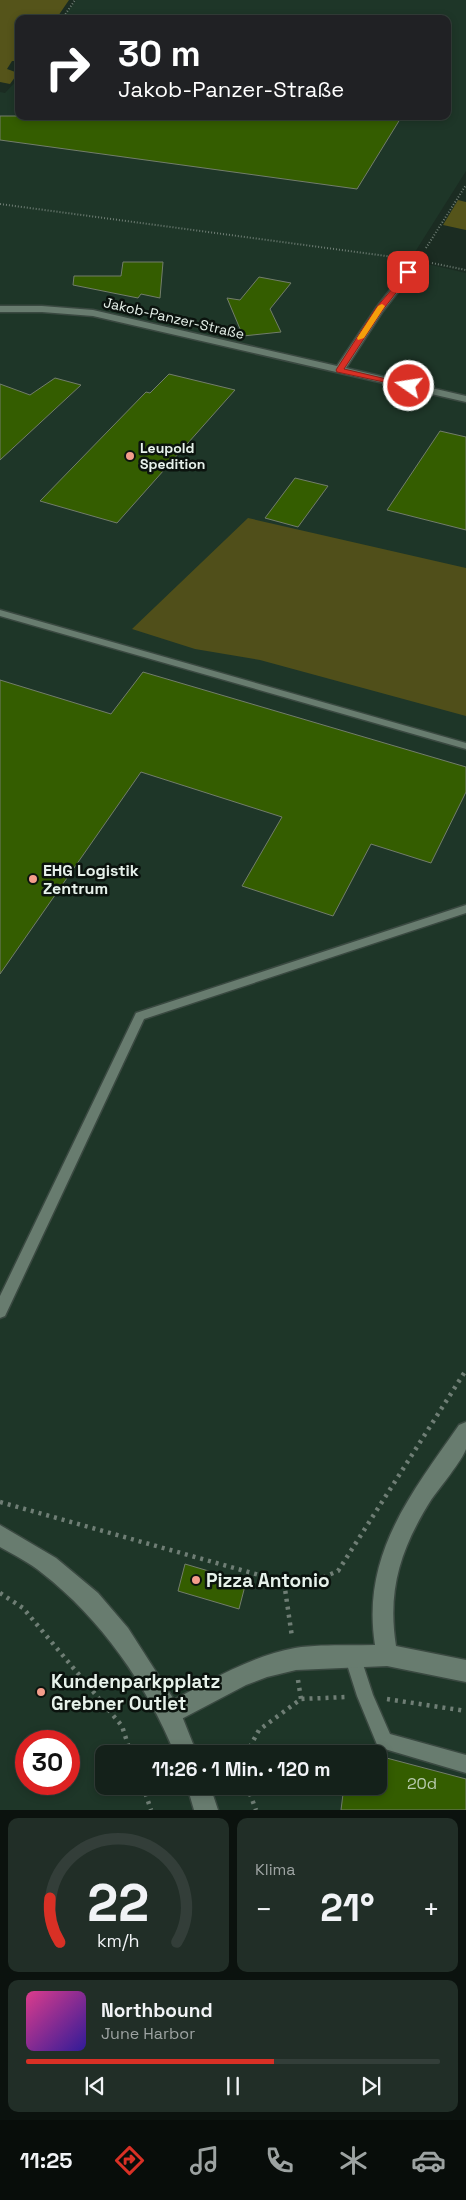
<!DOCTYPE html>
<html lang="de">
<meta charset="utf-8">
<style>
body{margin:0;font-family:"Space Grotesk",sans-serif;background:#212e27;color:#f1f3f6;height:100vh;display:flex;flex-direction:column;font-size:19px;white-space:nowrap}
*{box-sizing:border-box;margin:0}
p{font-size:16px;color:#9da3a2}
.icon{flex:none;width:28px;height:28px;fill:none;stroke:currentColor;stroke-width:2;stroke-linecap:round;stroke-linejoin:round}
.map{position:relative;height:1810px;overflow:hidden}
.details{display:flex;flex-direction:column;gap:8px;padding:8px;background:#0b120e;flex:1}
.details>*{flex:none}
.top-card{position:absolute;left:15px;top:15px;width:436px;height:105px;border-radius:10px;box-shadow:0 2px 8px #0003,0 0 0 1px #333e39;background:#202124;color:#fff;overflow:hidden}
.speed{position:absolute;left:15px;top:1730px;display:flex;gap:10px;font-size:25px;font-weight:700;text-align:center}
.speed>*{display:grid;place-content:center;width:65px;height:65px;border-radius:50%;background:#14211a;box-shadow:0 2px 8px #0003,0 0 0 1px #333e39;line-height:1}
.speed .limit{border:8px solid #d22;background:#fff;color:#111}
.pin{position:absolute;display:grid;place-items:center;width:42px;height:42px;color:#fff;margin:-21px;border-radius:10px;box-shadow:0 2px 8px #0006}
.me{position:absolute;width:55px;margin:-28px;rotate:283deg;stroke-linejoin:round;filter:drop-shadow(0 0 4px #0008)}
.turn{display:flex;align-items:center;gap:18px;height:105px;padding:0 20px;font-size:22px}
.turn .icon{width:65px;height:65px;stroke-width:2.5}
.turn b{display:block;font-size:35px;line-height:42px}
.big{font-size:38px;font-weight:600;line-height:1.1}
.details .card{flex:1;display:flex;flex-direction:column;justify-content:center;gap:8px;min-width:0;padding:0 18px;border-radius:10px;background:#212e27}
.details .dial{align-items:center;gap:0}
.dial svg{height:130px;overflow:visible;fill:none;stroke:#333e39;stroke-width:7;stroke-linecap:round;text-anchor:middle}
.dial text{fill:#f1f3f6;stroke:none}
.song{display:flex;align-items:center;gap:15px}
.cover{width:60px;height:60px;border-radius:8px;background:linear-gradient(135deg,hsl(330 70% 55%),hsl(250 70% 35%))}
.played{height:5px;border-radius:2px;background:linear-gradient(90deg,#d93025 60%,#333e39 60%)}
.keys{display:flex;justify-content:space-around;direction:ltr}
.heat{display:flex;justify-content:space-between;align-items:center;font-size:28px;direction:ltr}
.details .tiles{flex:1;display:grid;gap:8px;grid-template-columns:1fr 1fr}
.card:last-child{grid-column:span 2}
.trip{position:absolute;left:95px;top:1745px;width:292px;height:50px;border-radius:10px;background:#14211a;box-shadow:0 2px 8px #0003,0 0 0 1px #333e39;font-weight:600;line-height:50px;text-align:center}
.menu{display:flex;height:80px;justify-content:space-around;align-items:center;background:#080d0a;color:#9da3a2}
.menu .icon{width:35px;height:35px}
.menu .selected{color:#d93025}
.menu b{font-size:22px;color:#f1f3f6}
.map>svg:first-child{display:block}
</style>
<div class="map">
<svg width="466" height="1810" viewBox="0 0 466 1810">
<rect width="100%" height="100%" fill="#1b2c22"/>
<path fill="#1e3628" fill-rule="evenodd" d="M76 0H466V171L410 260 466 273V1810H0V92L5 93 19 78V116H448V19H62ZM26 1741H69V1784H26ZM104 1754H379V1786H104Z"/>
<g fill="#55541a">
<polygon points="0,0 69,0 56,19 19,19 19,61 12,61 7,69 18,73 10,84 0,82"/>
<polygon points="458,200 466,202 466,230 443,225"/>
</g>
<polygon fill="#504f1a" points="248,518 466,568 466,716 260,660 195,649 132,629"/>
<g fill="#345d00" stroke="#727d6b">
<polygon points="0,116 402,116 357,189 0,140"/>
<polygon points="123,262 163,262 160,298 141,294 138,298 73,285 74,276 121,276"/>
<polygon points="259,277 291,283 270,309 281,332 243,336 227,298 240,300"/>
<polygon points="169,374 235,390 117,523 40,501 146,392 150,393"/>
<polygon points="55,378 81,385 0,460 0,384 30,395"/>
<polygon points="440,431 466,437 466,530 387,510"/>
<polygon points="295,478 328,486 298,527 265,518"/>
<polygon points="143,672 466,767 466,792 431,863 371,844 333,916 242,886 282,817 141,772 0,974 0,680 111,714"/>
<polygon points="185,1564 246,1582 239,1609 178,1591"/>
<polygon points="379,1756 466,1779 466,1810 341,1810 344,1786 379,1786"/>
</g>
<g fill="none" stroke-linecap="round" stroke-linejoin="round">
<defs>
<g id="service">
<polygon points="0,610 466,743 466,749 0,616"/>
<polygon points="466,905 466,913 144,1019 5,1316 0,1318 0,1296 136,1013"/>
<polygon points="352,1647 358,1649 373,1695 390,1734 466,1755 466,1773 378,1747 357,1696 344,1655 346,1649"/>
</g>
<g id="minor">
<polygon points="418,257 423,260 383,311 346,368 466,396 466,402 93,316 42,312 0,312 0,306 42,306 93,310 337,366 376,308 415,258"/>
<path d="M466 1422C466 1430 466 1442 466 1449 463 1459 439 1489 431 1500 401 1548 387 1589 396 1646L466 1660V1682L387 1666 296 1670 267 1677 246 1685 170 1725 162 1722 159 1714 162 1706C205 1684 247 1657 295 1648 320 1644 349 1646 375 1645 361 1555 411 1494 459 1425Z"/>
</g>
<g id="secondary">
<path d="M0 1525 56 1558 98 1593 128 1628 178 1706 197 1754H175C147 1685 101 1619 42 1573 30 1563 14 1555 0 1547Z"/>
<polygon points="187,1786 210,1786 218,1810 194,1810"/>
</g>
</defs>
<use href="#service" stroke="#3a4941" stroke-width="3"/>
<use href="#minor" stroke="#3a4941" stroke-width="3"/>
<use href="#secondary" stroke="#3a4941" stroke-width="3"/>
<g stroke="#6f7e75" stroke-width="2" stroke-dasharray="1 2" stroke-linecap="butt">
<polyline points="62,19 75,0"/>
<polyline points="0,204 401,258"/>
<polyline points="426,248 466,185"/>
<polyline points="432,263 466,270"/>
</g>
<g stroke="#6f7e75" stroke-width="4.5" stroke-dasharray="3 5" stroke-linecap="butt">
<polyline points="0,1502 284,1582 292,1637"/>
<polyline points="284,1582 312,1582 338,1571 466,1370"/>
<polyline points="0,1593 23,1608 122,1726 131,1754"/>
<polyline points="298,1680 301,1699"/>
<polyline points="387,1699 466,1711"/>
<polyline points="246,1754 259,1730 301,1699 346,1697"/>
<polyline points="143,1786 151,1810"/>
<polyline points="247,1786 256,1810"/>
</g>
<use href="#service" fill="#687c6f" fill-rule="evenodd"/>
<use href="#minor" fill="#687c6f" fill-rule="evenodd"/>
<use href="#secondary" fill="#687c6f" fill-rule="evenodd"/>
</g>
<polygon fill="#d93025" stroke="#8d1f18" points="408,270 412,272 382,311 344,369 412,385 412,388 337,372 336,370 376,308"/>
<polygon fill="#f59e0b" points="382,304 385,306 364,338 358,340 357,338 378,306"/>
<g fill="#f49d8b" stroke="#0b130e" stroke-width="2">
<circle cx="130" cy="456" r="5"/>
<circle cx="33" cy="879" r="5"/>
<circle cx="196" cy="1580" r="5"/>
<circle cx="41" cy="1692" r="5"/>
</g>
<g text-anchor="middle" stroke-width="5" stroke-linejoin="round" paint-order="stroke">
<g font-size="14" fill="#e6f1ea" stroke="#0b130e">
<text transform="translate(174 318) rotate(13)" y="5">Jakob-Panzer-Straße</text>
</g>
<g font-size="14" font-weight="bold" fill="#e6f1ea" stroke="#0b130e" text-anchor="start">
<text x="140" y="453">Leupold<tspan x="140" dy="16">Spedition</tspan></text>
</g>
<g font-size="16" font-weight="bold" fill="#e6f1ea" stroke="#0b130e" text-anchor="start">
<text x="43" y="876">EHG Logistik<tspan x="43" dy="18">Zentrum</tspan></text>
</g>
<g font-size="16" fill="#baccb0">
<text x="422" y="1789">20d</text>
</g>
<g font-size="19" font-weight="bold" fill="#e6f1ea" stroke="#0b130e" text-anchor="start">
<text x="206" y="1587">Pizza Antonio</text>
<text x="51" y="1688">Kundenparkpplatz<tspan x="51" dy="22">Grebner Outlet</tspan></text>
</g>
</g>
</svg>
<div class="speed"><div class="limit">30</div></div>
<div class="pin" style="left:408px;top:272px;background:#d93025"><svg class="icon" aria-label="arrive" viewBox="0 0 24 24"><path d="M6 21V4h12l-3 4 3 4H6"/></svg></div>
<svg class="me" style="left:409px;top:386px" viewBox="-20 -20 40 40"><circle r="17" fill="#d93025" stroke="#fff" stroke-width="3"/><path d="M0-11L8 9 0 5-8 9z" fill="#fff"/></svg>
<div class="trip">11:26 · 1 Min. · 120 m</div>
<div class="top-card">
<div class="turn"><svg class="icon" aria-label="right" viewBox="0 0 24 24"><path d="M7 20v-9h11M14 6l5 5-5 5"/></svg><div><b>30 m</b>Jakob-Panzer-Straße</div></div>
</div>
</div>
<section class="details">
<div class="tiles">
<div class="card dial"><svg viewBox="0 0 100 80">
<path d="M14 69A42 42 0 1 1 86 69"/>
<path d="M14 69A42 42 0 0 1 8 42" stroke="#d93025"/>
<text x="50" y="56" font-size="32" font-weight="700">22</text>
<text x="50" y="72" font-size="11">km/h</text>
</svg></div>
<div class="card"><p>Klima</p>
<div class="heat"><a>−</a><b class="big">21°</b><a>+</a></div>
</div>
<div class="card">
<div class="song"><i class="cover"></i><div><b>Northbound</b><p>June Harbor</p></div></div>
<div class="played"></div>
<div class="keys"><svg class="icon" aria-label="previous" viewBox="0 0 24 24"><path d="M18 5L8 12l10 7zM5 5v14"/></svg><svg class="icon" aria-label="pause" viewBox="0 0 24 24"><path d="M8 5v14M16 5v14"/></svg><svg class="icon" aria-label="next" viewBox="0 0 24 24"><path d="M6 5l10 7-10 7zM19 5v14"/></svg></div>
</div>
</div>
</section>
<nav class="menu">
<b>11:25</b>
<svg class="icon selected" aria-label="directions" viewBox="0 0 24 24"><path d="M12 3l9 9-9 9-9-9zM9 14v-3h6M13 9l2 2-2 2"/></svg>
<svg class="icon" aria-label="music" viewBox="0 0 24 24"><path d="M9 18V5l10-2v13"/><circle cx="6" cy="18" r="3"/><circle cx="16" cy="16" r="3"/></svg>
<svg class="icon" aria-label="phone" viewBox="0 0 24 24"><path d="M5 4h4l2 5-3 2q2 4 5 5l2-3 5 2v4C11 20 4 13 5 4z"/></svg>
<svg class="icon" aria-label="climate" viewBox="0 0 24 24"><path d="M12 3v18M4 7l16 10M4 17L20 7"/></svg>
<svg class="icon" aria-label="car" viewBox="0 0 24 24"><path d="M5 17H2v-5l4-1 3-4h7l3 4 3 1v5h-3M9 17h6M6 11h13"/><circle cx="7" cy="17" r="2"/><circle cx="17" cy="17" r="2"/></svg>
</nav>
